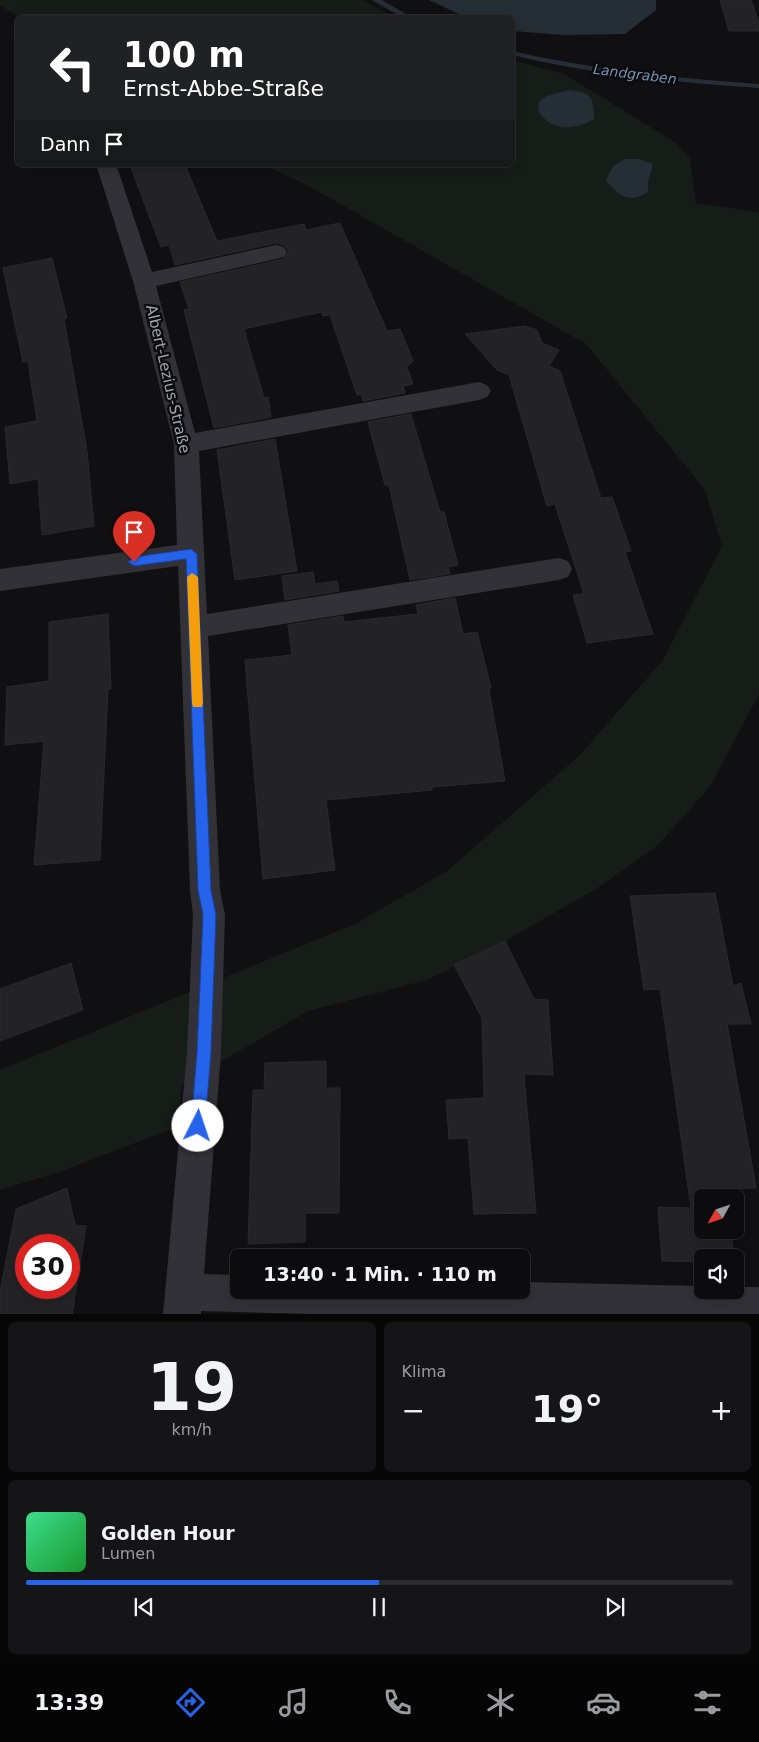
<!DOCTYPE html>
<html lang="de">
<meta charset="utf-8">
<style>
body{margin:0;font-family:"DejaVu Sans",sans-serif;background:#151517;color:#f1f3f6;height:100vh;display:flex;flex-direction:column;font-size:19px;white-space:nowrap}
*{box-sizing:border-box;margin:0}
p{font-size:16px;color:#9a9b9e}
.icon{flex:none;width:28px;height:28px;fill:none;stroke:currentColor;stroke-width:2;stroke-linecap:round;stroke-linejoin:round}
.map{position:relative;height:1314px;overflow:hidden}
.details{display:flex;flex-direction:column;gap:8px;padding:8px;background:#070708;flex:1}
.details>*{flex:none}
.top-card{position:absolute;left:15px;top:15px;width:500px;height:152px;border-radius:8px;box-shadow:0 2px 12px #0003,0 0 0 1px #2c2c2e;background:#202124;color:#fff;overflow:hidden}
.needle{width:32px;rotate:230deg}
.tools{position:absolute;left:694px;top:1189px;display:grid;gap:10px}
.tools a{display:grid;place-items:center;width:50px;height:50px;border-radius:8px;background:#0c0c0e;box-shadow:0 2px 12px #0003,0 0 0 1px #2c2c2e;font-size:25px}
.speed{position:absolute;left:15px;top:1234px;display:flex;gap:10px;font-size:25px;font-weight:700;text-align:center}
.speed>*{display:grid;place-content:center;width:65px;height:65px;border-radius:50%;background:#0c0c0e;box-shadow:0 2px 12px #0003,0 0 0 1px #2c2c2e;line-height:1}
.speed .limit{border:8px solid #d22;background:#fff;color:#111}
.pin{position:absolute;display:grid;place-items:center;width:42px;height:42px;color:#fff;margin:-51px -21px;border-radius:50% 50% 50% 0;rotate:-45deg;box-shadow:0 0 5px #0007}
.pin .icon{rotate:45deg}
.me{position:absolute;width:55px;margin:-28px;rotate:4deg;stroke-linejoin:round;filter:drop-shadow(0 0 4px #0008)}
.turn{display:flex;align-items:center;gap:18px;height:105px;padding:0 25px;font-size:22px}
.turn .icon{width:65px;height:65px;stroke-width:2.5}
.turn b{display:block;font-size:35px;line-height:42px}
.then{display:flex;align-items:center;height:48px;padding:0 25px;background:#0003;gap:10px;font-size:19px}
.big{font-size:38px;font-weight:700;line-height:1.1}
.details .widget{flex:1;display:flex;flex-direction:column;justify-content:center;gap:8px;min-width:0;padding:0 18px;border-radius:8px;background:#151517}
.details .dial{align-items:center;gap:0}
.dial b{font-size:65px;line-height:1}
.song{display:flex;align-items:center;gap:15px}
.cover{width:60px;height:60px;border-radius:8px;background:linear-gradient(135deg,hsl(150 70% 55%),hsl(130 70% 35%))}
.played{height:5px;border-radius:2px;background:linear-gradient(90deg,#2563eb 50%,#2c2c2e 50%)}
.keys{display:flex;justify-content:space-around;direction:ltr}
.heat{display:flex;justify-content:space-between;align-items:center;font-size:28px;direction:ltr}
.details .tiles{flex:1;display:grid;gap:8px;grid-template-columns:1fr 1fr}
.widget:last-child{grid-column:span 2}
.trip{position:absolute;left:230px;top:1249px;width:300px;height:50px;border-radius:8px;background:#0c0c0e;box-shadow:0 2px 12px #0003,0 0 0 1px #2c2c2e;font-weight:700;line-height:50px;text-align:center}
.tabs{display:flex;height:80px;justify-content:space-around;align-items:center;background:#050506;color:#9a9b9e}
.tabs .icon{width:35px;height:35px}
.tabs .current{color:#2563eb}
.tabs b{font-size:22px;color:#f1f3f6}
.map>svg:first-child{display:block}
</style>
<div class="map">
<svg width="759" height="1315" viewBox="0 0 759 1315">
<rect width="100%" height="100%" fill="#101012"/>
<g fill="#161c18">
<polygon points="0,0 362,0 394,17 20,18 0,6"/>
<polygon points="513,60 564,74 675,142 690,159 696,203 759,212 759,694 710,787 657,846 596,889 505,941 427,980 308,1011 181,1085 179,1126 65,1170 0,1190 0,1070 357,923 447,871 579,756 663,660 722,546 705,490 586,344 307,185 263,165 512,165"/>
</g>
<g fill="#262e35">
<polygon points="429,0 656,0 656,10 625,34 564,35 513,31 512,18 465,17"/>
<path d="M569 90C591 92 594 97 594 119 573 130 553 133 538 111L539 101 547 96Z"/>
<path d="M625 159H639L653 164 648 182V192C630 204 618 196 606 180L613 166Z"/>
</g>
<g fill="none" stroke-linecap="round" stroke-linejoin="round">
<g fill="#262e35" fill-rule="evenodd">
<polygon points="372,0 382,0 413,18 403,18"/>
<path d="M512 51C595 70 675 78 759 84V88C675 82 595 75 512 55Z"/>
</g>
</g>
<g fill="#232326" stroke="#2a2a2e" fill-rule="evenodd">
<polygon points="720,0 751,0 759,22 759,31 729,31"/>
<polygon points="130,165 185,165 217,241 304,224 306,230 340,223 387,331 400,329 413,361 407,367 413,384 403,386 405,393 363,401 361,394 357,395 330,315 323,316 321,312 244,329 264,398 268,397 271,417 214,428 184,310 189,309 180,282 284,259 289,251 284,245 276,243 175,265 169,245 161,247"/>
<polygon points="52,258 67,318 64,319 87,451 94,526 42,535 38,479 10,484 5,427 37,421 28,361 23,362 3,268"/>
<polygon points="524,326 537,330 542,343 559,350 549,366 560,371 601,498 612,497 631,551 625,552 653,634 587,643 573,595 584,594 555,504 547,506 509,375 497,370 465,334"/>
<polygon points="411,414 440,512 444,512 458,565 448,567 450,574 410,580 389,485 385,485 368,422"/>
<polygon points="275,439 297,571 235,580 217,450"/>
<polygon points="313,572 315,584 337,581 339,591 285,600 282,576"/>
<polygon points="455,598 463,634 477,632 491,688 489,689 505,781 432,787 432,790 326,800 335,870 263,879 245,660 292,655 288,625 343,616 344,622 418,614 416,605"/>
<polygon points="108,614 111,689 108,689 100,860 34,865 44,741 5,745 7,687 49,681 49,622"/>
<polygon points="715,893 733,986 741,983 751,1024 727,1024 756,1188 726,1189 727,1198 702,1198 702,1230 731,1230 734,1258 702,1258 702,1262 662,1261 658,1207 691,1208 660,989 644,990 630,896"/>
<polygon points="505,941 534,999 548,1000 553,1075 524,1074 536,1213 474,1214 468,1138 449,1139 446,1100 484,1098 482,1018 454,965"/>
<polygon points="71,963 83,1010 0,1041 0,989"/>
<polygon points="326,1061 326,1088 340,1088 339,1213 305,1213 305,1242 248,1244 253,1090 264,1090 265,1063"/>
<path d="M67 1188 75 1225 86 1226 72 1315H0V1292L16 1209ZM26 1245H69V1288H26Z"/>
</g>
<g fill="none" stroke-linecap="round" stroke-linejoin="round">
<polygon fill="#313137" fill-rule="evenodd" points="98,165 116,165 117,167 152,272 276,245 284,247 287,252 284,257 276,259 156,286 195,433 479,382 487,385 491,391 487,397 479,400 199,451 207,614 559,558 568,561 572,569 568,577 559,580 208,636 220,890 225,915 221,1052 204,1274 239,1275 239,1290 521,1290 521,1282 702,1286 702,1290 735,1290 735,1287 759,1287 759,1315 351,1315 201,1311 201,1315 163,1315 187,1052 193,915 190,890 178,566 0,591 0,569 177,545 174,444 133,281 97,167"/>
</g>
<polygon fill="#2563eb" stroke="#184099" points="191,549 197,554 211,890 216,915 211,1052 205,1126 203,1131 198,1133 193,1131 191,1126 197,1052 203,915 198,890 186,559 134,566 128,562 134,557"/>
<polygon fill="#f59e0b" points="192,573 198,577 203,703 202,707 193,707 192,703 187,577"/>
<g text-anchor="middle" stroke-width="5" stroke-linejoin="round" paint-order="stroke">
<g font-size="14" font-style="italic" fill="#7591b1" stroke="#0b0b0d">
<text transform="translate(635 74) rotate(7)" y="5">Landgraben</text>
</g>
<g font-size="15" fill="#a1a5b3" stroke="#0b0b0d">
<text transform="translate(168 379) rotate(77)" y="5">Albert-Lezius-Straße</text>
</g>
</g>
</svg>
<div class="tools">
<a><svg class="needle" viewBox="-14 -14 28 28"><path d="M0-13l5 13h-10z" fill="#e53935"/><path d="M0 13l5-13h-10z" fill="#9a9b9e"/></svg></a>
<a><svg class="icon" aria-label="sound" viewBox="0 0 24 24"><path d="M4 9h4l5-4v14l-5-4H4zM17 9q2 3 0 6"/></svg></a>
</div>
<div class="speed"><div class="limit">30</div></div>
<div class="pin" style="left:134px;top:562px;background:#d93025"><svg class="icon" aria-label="arrive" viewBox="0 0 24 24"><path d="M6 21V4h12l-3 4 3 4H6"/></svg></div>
<svg class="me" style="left:198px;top:1126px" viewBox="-20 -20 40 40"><circle r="19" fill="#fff"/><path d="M0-13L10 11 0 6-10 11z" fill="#2563eb"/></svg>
<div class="trip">13:40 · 1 Min. · 110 m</div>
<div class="top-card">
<div class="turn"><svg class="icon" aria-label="left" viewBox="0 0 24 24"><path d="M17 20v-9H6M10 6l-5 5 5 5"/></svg><div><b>100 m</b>Ernst-Abbe-Straße</div></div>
<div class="then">Dann<svg class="icon" aria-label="arrive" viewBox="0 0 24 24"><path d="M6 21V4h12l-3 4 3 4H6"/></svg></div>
</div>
</div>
<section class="details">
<div class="tiles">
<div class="widget dial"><b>19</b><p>km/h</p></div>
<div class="widget"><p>Klima</p>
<div class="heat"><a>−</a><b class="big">19°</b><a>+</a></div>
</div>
<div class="widget">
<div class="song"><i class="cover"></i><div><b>Golden Hour</b><p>Lumen</p></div></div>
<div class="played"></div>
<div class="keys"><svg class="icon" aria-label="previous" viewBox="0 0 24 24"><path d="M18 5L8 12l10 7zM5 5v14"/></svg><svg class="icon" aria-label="pause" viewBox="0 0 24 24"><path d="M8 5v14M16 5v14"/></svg><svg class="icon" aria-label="next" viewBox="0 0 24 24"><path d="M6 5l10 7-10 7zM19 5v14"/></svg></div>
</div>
</div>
</section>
<nav class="tabs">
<b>13:39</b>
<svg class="icon current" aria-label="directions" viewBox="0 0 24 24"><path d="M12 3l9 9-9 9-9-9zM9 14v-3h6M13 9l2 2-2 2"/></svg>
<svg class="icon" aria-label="music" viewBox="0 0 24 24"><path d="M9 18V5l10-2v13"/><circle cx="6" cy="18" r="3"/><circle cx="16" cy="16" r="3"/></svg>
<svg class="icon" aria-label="phone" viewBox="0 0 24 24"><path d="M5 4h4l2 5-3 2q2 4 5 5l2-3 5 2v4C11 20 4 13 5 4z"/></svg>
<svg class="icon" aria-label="climate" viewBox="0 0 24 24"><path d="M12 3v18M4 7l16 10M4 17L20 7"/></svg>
<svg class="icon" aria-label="car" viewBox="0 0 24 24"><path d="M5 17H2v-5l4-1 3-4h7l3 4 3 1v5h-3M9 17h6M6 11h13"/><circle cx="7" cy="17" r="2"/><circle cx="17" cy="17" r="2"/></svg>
<svg class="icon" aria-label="filters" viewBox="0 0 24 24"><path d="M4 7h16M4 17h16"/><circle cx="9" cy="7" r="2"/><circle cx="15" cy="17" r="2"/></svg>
</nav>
